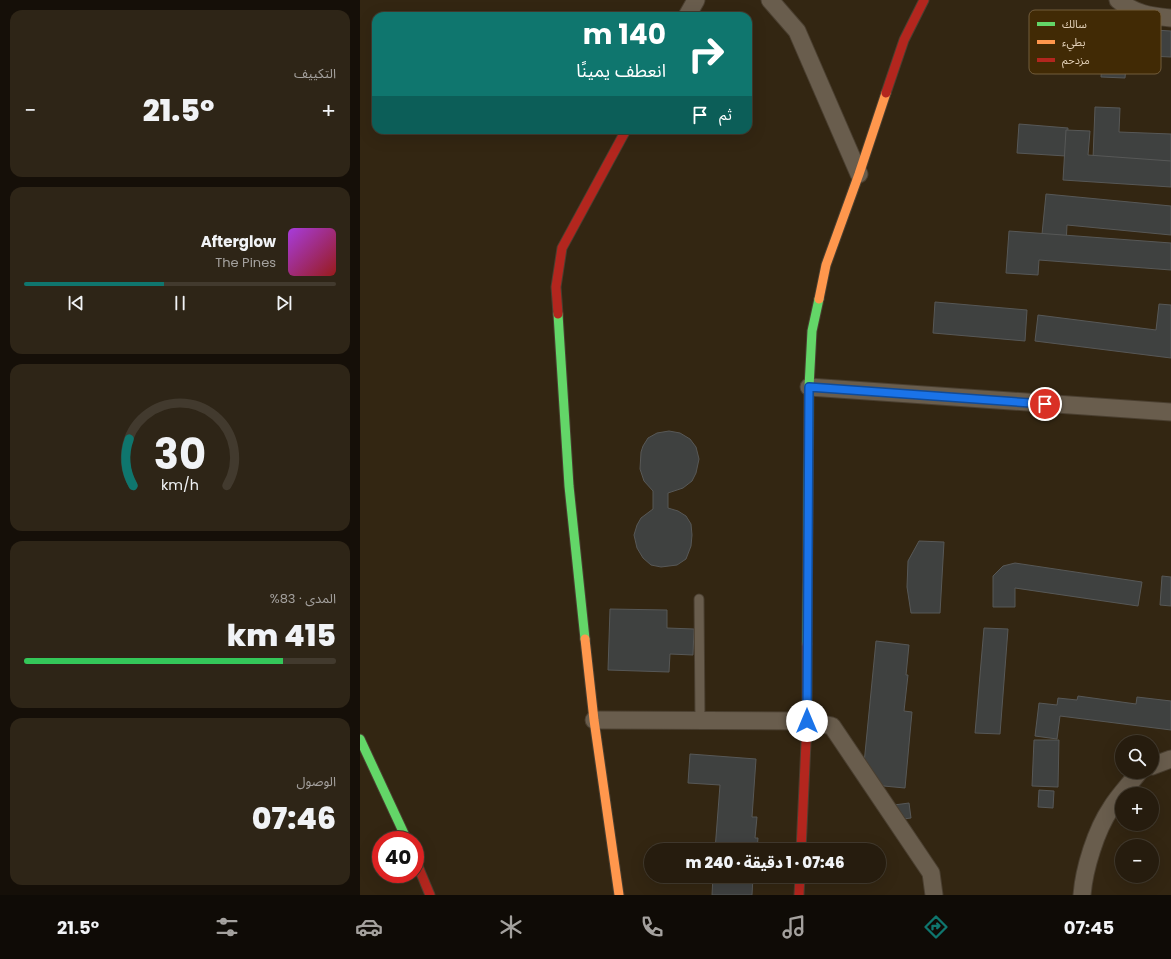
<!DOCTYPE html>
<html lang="ar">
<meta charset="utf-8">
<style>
body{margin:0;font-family:Poppins,"Noto Sans Arabic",sans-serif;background:#2e2517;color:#f1f3f6;direction:rtl;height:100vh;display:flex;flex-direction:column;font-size:15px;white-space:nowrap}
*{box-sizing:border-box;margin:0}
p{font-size:13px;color:#a4a19e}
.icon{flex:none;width:22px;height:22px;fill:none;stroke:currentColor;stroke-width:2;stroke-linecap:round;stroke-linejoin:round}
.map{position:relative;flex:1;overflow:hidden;direction:ltr}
.drawer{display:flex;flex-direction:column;gap:10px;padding:10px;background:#150f08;width:360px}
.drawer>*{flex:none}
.banner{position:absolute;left:12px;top:12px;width:380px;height:122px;border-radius:12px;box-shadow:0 4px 16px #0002,0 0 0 1px #423a2e;direction:rtl;background:#0f766e;color:#fff;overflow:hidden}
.controls{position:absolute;left:755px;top:735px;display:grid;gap:8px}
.controls a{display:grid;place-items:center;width:44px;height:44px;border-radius:50%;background:#261c0e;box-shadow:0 4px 16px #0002,0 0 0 1px #423a2e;font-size:20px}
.speed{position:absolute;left:12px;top:831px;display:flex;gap:8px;font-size:20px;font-weight:700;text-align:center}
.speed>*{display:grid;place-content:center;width:52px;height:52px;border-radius:50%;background:#261c0e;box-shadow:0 4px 16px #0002,0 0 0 1px #423a2e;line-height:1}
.speed .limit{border:6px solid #d22;background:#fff;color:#111}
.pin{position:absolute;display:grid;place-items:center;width:34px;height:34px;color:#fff;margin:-17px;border:2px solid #fff;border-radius:50%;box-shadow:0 1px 4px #0007}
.me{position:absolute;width:44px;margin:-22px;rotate:0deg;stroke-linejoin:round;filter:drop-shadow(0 0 3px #0008)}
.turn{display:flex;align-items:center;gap:14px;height:84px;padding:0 20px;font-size:18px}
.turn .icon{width:52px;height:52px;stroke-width:2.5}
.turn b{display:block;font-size:28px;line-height:34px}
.then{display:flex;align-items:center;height:38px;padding:0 20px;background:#0003;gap:8px;font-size:15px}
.big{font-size:30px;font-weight:800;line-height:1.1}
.drawer .widget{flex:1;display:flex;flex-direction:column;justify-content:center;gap:6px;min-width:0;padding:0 14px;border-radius:12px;background:#2e2517}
.drawer .dial{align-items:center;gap:0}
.dial svg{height:104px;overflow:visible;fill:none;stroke:#423a2e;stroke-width:7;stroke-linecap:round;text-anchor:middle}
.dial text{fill:#f1f3f6;stroke:none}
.song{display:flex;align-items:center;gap:12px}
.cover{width:48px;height:48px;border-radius:6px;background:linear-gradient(135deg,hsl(280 70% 55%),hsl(0 70% 35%))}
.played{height:4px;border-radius:2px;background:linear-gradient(90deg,#0f766e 45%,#423a2e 45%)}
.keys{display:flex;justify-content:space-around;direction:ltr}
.heat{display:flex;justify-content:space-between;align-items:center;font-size:22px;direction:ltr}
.charge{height:6px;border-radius:3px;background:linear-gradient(90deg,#34c759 83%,#423a2e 0)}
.trip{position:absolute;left:284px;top:843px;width:242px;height:40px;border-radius:20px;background:#261c0e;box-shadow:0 4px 16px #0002,0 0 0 1px #423a2e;font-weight:800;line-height:40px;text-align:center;direction:rtl}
.tab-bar{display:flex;height:64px;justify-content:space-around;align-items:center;background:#0f0b06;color:#a4a19e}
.tab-bar .icon{width:28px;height:28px}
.tab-bar .current{color:#0f766e}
.tab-bar b{font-size:18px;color:#f1f3f6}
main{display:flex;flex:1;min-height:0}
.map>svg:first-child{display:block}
</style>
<main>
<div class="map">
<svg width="811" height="895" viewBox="0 0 811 895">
<rect width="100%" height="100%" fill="#332612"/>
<g fill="#3f4140" stroke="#575857">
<polygon points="744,27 811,31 811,57 767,55 765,78 741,77"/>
<polygon points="735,107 760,108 759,132 811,134 811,162 733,159"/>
<polygon points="659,124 708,128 706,156 657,153"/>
<polygon points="706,130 730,131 728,155 811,161 811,187 703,180"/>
<polygon points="686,194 811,206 811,235 707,225 706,246 681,244"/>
<polygon points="649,231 811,243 811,270 679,260 678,275 646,273"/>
<polygon points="575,302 667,310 665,341 573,333"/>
<polygon points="799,304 811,305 811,358 675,341 678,315 796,330"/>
<polygon points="309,431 320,433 330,439 336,447 339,459 336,473 332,481 323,488 308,493 308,508 318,511 326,516 331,524 332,535 331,546 326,559 317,565 301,567 291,565 283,558 277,548 274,535 277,525 281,518 293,509 293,491 284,481 280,469 281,452 283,446 288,438 297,433"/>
<polygon points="559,541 584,542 580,613 551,613 547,587 548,561"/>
<polygon points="655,563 782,582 778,606 655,588 655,607 633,607 633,576 643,566"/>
<polygon points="802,576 811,577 811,606 800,605"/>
<polygon points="250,609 307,610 307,628 334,629 333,655 310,654 309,672 248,670"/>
<polygon points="624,628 648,629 640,734 615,733"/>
<polygon points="516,641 549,645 546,675 548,675 544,711 552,712 545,788 502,784"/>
<polygon points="718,696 776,704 777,697 811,701 811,730 700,716 697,739 675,736 679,703 697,705 698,698 717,700"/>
<polygon points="674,740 699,740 698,787 672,786"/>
<polygon points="330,754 396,759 392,817 397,817 395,838 398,838 397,850 355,850 360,785 328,783"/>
<polygon points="679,790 694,791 693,808 678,807"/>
<polygon points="549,803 551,818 535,820 534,805"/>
<polygon points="353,876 394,876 393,877 392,895 352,895"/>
</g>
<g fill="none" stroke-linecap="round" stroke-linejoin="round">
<defs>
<polyline id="lane" points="339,599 340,721"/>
<g id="street">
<polyline points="410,0 437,31 499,174"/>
<path d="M758 0C775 14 790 16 811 18"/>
<polyline points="327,16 336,0"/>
<polyline points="449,387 811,412"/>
<polyline points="234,720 447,721 472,726 571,873 574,895"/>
<polyline points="792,766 811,759"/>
<path d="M722 895C724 869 736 830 751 808 759 795 770 784 779 772"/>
</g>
<g id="fast">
<polyline points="198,314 209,486 225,639"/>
<polyline points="447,644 449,387 452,331 459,299"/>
<polyline points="0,739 47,840"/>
</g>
<g id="slow">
<polyline points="459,299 466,265 499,174 526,93"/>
<polyline points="225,639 234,720 259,895"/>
</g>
<g id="jam">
<polyline points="526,93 544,40 564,0"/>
<polyline points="198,314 196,287 202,248 266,130"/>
<polyline points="441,850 447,721 447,644"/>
<polyline points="55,859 70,895"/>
<polyline points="439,895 440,876"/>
</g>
</defs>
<use href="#lane" stroke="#4a3f30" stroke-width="11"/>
<use href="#street" stroke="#4a3f30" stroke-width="19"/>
<use href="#fast" stroke="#4a3f30" stroke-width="11"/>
<use href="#slow" stroke="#4a3f30" stroke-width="11"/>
<use href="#jam" stroke="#4a3f30" stroke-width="11"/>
<use href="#lane" stroke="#695d4d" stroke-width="9"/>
<use href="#street" stroke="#695d4d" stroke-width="17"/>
<use href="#fast" stroke="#63d668" stroke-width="9"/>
<use href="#slow" stroke="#ff974d" stroke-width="9"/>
<use href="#jam" stroke="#b3261e" stroke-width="9"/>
</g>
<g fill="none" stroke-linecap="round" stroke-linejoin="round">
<defs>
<polyline id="route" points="447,721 449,387 685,404"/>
</defs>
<use href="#route" stroke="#114b97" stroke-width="10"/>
<use href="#route" stroke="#1a73e8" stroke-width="7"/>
</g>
<rect x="669" y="10" width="132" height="64" rx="6" fill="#412a05" stroke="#725c3b" stroke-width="1"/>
<rect x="677" y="22" width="18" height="4" fill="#63d668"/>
<rect x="677" y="40" width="18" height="4" fill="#ff974d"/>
<rect x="677" y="58" width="18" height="4" fill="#b3261e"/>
<g font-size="11" fill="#e3d1b9">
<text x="702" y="28">سالك</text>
<text x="702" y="46">بطيء</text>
<text x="702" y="64">مزدحم</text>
</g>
</svg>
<div class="controls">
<a><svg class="icon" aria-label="search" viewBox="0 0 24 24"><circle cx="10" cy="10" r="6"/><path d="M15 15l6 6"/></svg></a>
<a>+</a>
<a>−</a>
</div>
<div class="speed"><div class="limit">40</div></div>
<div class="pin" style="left:685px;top:404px;background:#d93025"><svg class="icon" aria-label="arrive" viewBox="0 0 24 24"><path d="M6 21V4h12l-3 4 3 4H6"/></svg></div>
<svg class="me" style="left:447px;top:721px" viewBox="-20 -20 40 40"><circle r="19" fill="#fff"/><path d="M0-13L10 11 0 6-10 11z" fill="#1a73e8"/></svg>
<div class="trip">07:46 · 1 دقيقة · 240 m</div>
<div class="banner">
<div class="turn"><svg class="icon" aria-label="right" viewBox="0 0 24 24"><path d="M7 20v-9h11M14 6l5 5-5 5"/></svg><div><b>140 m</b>انعطف يمينًا</div></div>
<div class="then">ثم<svg class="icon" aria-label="arrive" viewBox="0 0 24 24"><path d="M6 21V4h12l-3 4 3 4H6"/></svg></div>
</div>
</div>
<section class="drawer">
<div class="widget"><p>التكييف</p>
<div class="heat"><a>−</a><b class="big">21.5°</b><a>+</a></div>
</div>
<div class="widget">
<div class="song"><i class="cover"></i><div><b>Afterglow</b><p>The Pines</p></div></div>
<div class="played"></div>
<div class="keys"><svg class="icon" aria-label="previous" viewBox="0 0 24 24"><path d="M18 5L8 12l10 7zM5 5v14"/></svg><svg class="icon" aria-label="pause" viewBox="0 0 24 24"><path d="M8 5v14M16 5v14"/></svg><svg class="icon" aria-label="next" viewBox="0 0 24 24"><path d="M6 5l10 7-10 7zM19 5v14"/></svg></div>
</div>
<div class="widget dial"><svg viewBox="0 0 100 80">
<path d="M14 69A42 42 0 1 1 86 69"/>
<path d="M14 69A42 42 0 0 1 11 33" stroke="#0f766e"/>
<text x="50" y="56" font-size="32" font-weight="700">30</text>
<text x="50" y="72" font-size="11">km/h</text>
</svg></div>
<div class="widget"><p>المدى · 83%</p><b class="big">415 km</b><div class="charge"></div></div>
<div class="widget"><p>الوصول</p><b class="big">07:46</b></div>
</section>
</main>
<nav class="tab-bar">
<b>07:45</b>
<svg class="icon current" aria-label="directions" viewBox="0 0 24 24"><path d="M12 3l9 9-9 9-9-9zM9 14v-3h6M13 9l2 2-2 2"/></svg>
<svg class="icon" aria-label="music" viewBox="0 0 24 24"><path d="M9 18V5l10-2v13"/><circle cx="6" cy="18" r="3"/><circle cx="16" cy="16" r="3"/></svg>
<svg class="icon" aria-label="phone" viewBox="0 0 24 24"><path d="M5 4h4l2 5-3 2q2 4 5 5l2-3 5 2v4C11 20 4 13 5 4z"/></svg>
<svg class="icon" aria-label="climate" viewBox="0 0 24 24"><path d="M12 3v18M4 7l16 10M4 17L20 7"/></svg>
<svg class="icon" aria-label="car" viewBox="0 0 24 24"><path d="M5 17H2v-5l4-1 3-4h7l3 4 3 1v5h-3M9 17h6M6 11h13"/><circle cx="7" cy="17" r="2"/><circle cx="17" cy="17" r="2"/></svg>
<svg class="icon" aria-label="filters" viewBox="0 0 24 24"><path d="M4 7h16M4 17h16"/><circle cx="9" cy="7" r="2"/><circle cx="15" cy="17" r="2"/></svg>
<b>21.5°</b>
</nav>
